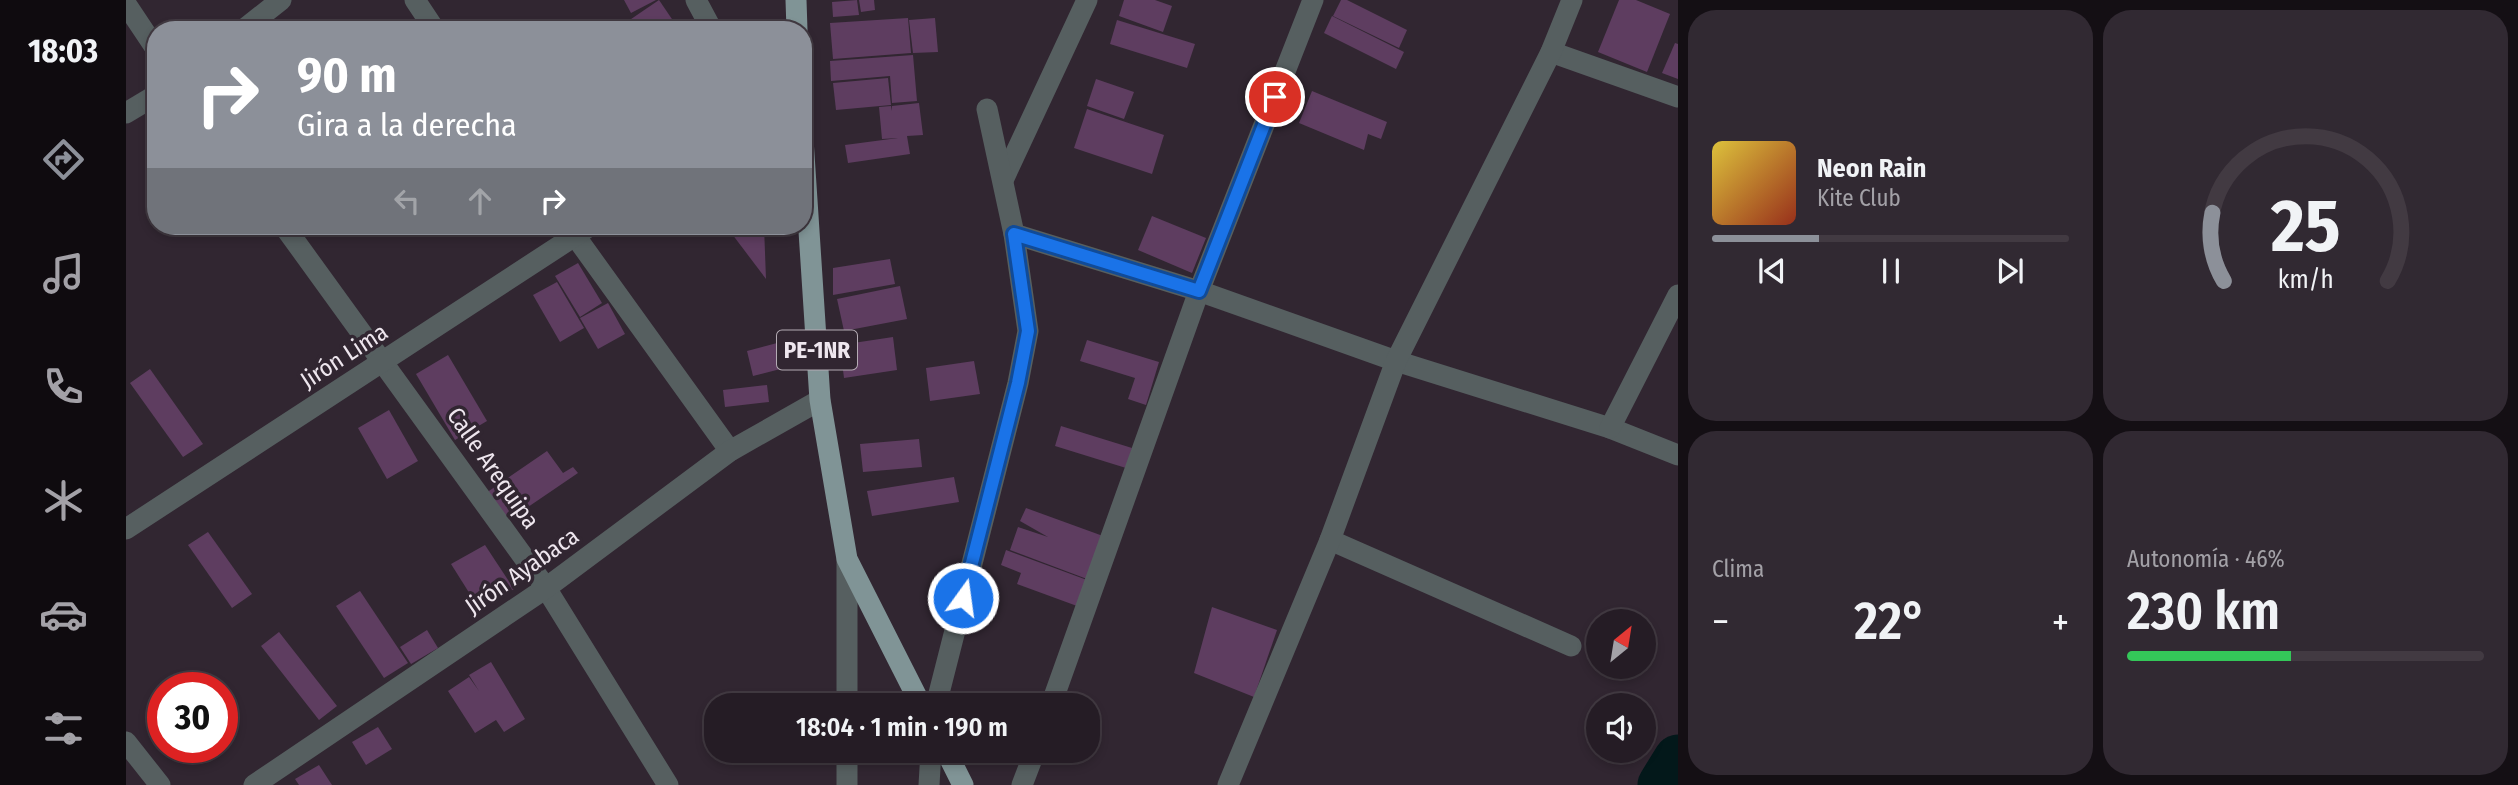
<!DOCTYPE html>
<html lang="es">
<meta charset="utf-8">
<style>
body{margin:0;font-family:"Fira Sans Condensed",sans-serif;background:#312932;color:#f1f3f6;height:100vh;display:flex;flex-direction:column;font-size:26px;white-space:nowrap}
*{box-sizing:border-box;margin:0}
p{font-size:23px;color:#a3a1a7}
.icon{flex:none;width:38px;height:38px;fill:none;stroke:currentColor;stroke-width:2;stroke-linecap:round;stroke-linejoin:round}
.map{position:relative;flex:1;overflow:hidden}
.drawer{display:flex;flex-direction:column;gap:10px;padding:10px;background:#140f14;width:840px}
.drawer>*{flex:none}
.banner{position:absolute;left:21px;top:21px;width:665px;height:214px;border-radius:28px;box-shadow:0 4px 10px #0003,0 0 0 2px #423a42;background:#8c9099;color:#fff;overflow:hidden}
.needle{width:46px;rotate:30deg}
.tools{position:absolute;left:1460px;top:609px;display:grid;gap:14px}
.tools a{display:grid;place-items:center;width:70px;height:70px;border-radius:50%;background:#251c25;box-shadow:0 4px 10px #0003,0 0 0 2px #423a42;font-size:35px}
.speed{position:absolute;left:21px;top:672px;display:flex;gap:14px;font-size:35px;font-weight:700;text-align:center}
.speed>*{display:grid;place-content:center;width:91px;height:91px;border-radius:50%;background:#251c25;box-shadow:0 4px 10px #0003,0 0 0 2px #423a42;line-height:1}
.speed .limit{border:10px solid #d22;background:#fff;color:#111}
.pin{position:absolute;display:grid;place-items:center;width:60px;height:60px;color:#fff;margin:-30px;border:4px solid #fff;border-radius:50%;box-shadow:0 2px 7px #0007}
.me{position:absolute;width:77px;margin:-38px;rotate:14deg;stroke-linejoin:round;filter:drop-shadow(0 0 5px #0008)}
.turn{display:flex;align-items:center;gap:24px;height:147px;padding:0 35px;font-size:32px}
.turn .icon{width:91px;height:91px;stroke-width:2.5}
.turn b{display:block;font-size:49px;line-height:60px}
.lanes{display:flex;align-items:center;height:66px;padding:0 35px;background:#0003;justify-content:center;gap:35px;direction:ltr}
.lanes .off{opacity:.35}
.big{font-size:52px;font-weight:600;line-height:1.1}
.drawer .card{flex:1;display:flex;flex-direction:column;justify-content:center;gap:10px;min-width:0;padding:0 24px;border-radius:28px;background:#312932}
.drawer .dial{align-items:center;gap:0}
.dial svg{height:182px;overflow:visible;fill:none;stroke:#423a42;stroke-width:7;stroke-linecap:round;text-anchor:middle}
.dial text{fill:#f1f3f6;stroke:none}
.song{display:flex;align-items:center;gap:21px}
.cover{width:84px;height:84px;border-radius:10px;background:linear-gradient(135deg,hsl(50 70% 55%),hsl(10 70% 35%))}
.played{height:7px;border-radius:4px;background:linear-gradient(90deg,#8c9099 30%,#423a42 30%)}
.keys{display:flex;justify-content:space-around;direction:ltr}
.heat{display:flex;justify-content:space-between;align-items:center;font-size:38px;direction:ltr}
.charge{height:10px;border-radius:5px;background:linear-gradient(90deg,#34c759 46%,#423a42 0)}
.drawer .tiles{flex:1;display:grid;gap:10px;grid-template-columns:repeat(2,1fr)}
.trip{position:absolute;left:578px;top:693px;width:396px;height:70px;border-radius:28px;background:#251c25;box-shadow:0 4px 10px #0003,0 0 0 2px #423a42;font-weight:600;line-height:70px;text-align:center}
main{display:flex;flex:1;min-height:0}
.dock{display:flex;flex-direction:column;width:126px;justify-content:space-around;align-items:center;background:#0f0b0f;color:#a3a1a7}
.dock .icon{width:49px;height:49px}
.dock .on{color:#8c9099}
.dock b{font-size:32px;color:#f1f3f6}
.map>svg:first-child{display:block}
</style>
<main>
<nav class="dock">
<b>18:03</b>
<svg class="icon on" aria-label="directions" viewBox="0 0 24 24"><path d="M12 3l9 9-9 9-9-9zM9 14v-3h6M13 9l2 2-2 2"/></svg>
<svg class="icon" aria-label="music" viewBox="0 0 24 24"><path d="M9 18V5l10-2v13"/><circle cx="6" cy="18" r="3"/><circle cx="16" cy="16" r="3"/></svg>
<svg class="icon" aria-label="phone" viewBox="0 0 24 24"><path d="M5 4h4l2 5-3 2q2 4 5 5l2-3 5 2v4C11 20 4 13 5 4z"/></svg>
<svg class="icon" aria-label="climate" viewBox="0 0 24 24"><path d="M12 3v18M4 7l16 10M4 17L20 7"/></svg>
<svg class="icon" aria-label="car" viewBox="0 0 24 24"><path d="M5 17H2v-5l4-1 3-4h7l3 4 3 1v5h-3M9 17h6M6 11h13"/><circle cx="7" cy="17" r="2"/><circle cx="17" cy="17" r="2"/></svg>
<svg class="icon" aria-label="filters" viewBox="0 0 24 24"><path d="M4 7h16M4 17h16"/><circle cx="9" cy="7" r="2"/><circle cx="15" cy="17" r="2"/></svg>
</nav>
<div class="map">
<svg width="1552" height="785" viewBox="0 0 1552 785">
<rect width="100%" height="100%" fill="#312631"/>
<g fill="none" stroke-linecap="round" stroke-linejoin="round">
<polyline stroke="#03181a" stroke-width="49" points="1536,785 1552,759"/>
</g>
<g fill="#5e3d60">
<polygon points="498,0 530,0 505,13"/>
<polygon points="533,0 550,25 542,30 489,30"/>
<polygon points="731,0 733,15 707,17 706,2"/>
<polygon points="733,0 748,0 749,10 735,12"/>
<polygon points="998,0 1029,0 1046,6 1037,32 993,16"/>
<polygon points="1215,0 1221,0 1281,30 1273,48 1207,16"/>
<polygon points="1493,0 1510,0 1544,14 1521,72 1472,52"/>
<polygon points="1206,16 1278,52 1270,69 1198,33"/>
<polygon points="782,18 785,53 707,59 704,23"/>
<polygon points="809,18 812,52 787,53 783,20"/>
<polygon points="991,20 1069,44 1061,68 984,44"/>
<polygon points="1549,43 1552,44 1552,79 1536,73"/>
<polygon points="787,55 791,101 766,103 764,76 705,81 704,61"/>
<polygon points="762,78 765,105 710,110 707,83"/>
<polygon points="970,79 1008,92 998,119 961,106"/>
<polygon points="1186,91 1261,122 1255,139 1242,134 1238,150 1173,123"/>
<polygon points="793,103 797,135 781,136 784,154 722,163 719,145 772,138 756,139 753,107 765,106 766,111 766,106"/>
<polygon points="961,109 1038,135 1026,174 948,148"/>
<polygon points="1026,216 1080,238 1066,273 1012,250"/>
<polygon points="600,226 638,226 640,279"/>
<polygon points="764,259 769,284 707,295 707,268"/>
<polygon points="452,263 476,303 454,317 429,276"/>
<polygon points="431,282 458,328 434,342 407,295"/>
<polygon points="774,286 781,319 718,331 711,299"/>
<polygon points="482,303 499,334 472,349 454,318"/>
<polygon points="767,337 771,370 718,378 714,345"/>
<polygon points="670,338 670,365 627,376 621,351"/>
<polygon points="961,340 1033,362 1020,405 1002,399 1009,378 954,361"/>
<polygon points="322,355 361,421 329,440 290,374"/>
<polygon points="848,361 854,394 804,401 800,368"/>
<polygon points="24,369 77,444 57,457 4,383"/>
<polygon points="641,385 643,402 599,407 597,390"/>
<polygon points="263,410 292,461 261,479 232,428"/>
<polygon points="935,426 1006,448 1000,468 929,446"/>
<polygon points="793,439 796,467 737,472 734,444"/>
<polygon points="421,451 437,473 447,467 452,473 380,522 360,493"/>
<polygon points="828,477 833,502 746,516 741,491"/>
<polygon points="900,508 977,536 961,579 884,550 892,527 922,537 894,521"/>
<polygon points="82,532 126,594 106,608 62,545"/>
<polygon points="359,545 388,589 354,610 325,564"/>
<polygon points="880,550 961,580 951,606 891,584 895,573 875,565"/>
<polygon points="234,591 282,663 258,678 210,606"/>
<polygon points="1086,607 1151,630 1128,697 1068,673"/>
<polygon points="301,630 312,648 285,664 274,647"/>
<polygon points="153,632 211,706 193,720 135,646"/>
<polygon points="365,662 399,719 378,732 370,720 349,733 322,691 343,677 353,691 343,675"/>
<polygon points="252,727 266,749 240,765 226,742"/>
<polygon points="193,765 206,785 173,785 169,779"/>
</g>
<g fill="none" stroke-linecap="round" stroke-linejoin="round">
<g stroke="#565f60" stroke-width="21">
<polyline points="289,0 309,30"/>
<polyline points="570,0 586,30"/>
<polyline points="0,4 30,49"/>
<polyline points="117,30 155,0"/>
<polyline points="1425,52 1552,97"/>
<polyline points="0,113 30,95"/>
<polyline points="878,178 961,0"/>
<polyline points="158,226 420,588 542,785"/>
<polyline points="442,226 604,451"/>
<polyline points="888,234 1073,291 1270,361 1484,428 1552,455"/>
<polyline points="1484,428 1552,295"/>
<polyline points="0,529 464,226"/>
<polyline points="1204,540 1445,646"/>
<polyline points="721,705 721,559"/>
<polyline points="810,705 892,383 902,331 888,234 861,109"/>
<polyline points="925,705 1073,291 1187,0"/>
<polyline points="0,742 34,785"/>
<polyline points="128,785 420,588 604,451 694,400"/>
<polyline points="721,785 721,751"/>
<polyline points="803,785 805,751"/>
<polyline points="896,785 909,751"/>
<polyline points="1102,785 1204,540 1270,361 1425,52 1446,0"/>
</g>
<g stroke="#809496" stroke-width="21">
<polyline points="670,0 671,30"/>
<polyline points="677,139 694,400 721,559 795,705"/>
<polyline points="820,751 837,785"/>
</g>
</g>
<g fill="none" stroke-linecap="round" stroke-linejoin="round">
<defs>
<polyline id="route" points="837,598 892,383 902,331 888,234 1073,291 1149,97"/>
</defs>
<use href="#route" stroke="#114b97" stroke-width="18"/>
<use href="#route" stroke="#1a73e8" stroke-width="12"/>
</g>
<g text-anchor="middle" stroke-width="7" stroke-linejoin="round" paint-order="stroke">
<rect fill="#312631" stroke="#b5acb5" stroke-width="2" x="651" y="330.5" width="80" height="39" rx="5"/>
<g font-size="23" font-weight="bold" fill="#eee6ee">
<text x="691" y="358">PE-1NR</text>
</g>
<g font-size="24" fill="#eee6ee" stroke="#312631">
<text transform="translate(218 356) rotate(-33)" y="8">Jirón Lima</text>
<text transform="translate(367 468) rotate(55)" y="8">Calle Arequipa</text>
<text transform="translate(396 571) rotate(-35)" y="8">Jirón Ayabaca</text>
</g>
</g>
</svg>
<div class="tools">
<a><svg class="needle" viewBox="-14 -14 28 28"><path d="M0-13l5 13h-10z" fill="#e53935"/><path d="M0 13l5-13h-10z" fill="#a3a1a7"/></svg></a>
<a><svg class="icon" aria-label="sound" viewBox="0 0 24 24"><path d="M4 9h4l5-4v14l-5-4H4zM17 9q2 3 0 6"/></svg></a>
</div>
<div class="speed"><div class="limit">30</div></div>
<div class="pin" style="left:1149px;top:97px;background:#d93025"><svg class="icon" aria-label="arrive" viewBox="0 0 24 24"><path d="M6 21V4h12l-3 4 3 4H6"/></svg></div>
<svg class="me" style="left:837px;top:598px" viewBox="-20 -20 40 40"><circle r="17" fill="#1a73e8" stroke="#fff" stroke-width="3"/><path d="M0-11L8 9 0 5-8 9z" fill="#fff"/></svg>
<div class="trip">18:04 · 1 min · 190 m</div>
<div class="banner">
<div class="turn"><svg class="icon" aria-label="right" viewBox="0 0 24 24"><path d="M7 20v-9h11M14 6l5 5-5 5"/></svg><div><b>90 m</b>Gira a la derecha</div></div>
<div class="lanes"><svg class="icon off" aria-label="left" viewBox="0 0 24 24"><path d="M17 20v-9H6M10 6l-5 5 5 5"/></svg><svg class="icon off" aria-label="ahead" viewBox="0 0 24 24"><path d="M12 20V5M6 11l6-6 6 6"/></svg><svg class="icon" aria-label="right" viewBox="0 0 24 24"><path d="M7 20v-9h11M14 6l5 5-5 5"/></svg></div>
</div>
</div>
<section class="drawer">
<div class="tiles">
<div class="card">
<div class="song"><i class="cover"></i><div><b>Neon Rain</b><p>Kite Club</p></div></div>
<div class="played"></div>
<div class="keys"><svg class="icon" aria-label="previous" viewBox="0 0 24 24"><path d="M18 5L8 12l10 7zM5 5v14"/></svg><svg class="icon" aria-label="pause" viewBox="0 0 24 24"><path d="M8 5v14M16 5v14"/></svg><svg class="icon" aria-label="next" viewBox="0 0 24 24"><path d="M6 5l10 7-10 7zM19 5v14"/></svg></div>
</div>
<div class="card dial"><svg viewBox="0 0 100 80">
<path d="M14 69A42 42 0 1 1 86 69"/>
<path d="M14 69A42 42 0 0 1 9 39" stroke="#8c9099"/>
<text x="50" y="56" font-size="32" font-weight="700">25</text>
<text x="50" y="72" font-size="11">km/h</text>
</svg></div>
<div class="card"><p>Clima</p>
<div class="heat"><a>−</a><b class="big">22°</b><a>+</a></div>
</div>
<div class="card"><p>Autonomía · 46%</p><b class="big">230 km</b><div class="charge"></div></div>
</div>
</section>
</main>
